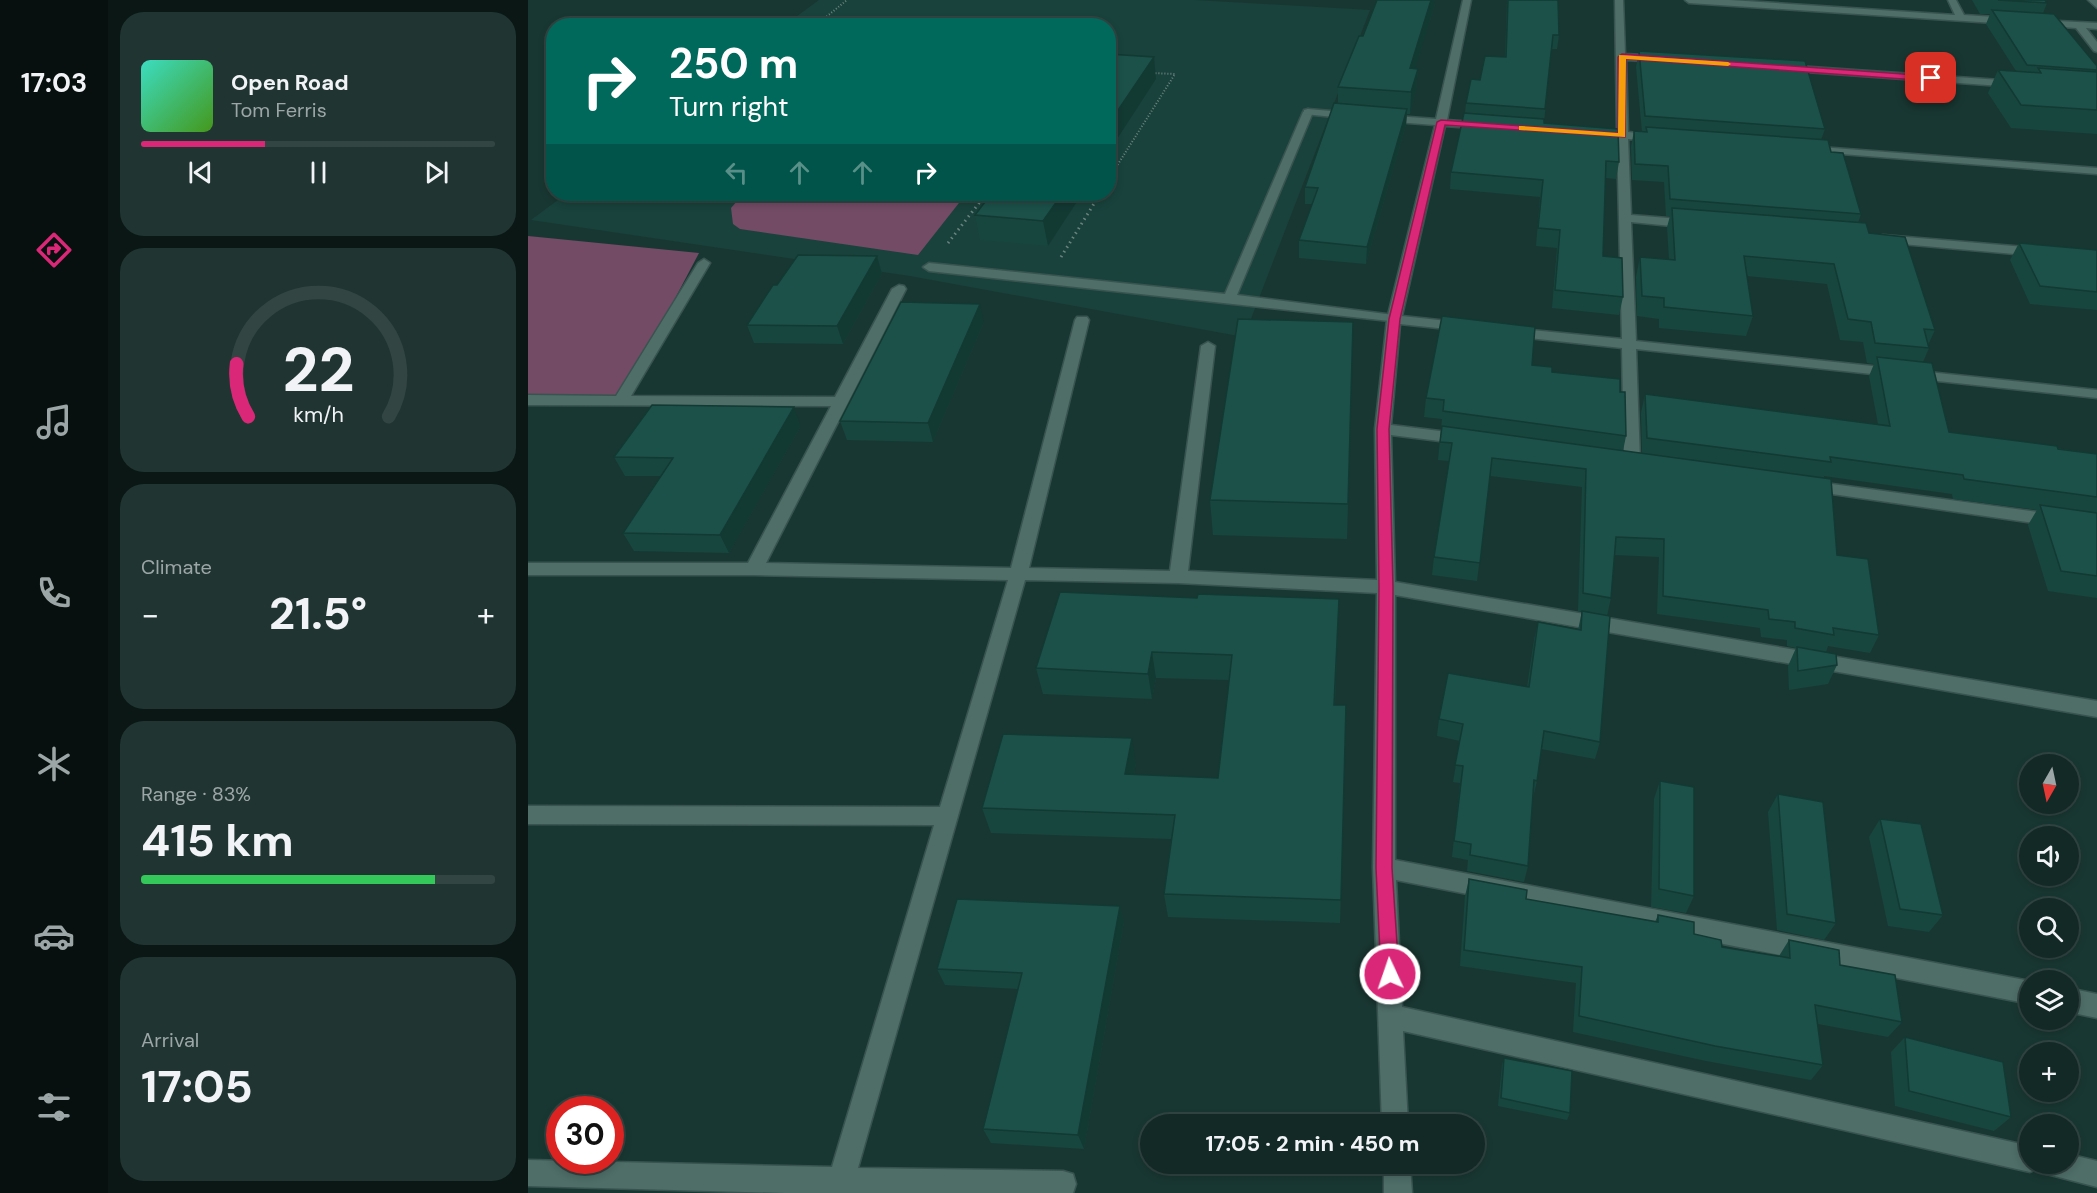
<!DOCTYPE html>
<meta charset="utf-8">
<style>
body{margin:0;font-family:"DM Sans",sans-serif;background:#203532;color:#f1f3f6;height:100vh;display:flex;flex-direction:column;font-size:22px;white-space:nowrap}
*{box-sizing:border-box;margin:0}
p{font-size:20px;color:#9da6a7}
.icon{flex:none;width:33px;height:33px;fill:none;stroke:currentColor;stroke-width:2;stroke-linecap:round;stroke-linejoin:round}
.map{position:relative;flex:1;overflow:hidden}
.panel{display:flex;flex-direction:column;gap:12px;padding:12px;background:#0a1715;width:420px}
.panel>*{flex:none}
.guide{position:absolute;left:18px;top:18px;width:570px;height:183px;border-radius:24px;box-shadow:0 3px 9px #0003,0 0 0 2px #324543;background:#00695c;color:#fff;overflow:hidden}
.needle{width:39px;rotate:189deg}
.fabs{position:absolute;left:1491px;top:754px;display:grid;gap:12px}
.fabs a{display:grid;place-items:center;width:60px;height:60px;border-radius:50%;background:#132926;box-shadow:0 3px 9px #0003,0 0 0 2px #324543;font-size:30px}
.speed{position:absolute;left:18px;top:1096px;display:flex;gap:12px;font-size:30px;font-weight:700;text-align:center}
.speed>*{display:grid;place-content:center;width:78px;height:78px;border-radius:50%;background:#132926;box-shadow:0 3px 9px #0003,0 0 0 2px #324543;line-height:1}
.speed .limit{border:9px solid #d22;background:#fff;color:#111}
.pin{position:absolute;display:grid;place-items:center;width:51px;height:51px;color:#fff;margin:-26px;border-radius:12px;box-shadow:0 3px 9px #0006}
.me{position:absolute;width:66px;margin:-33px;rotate:357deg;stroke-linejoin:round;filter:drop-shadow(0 0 4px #0008)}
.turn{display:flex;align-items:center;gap:21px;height:126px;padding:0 24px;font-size:27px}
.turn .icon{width:78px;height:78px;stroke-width:2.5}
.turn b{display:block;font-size:42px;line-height:51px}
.lanes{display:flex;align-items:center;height:57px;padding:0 24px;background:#0003;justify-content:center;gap:30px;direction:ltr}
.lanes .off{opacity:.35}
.big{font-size:45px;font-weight:700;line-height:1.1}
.panel .card{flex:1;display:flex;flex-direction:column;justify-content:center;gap:9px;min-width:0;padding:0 21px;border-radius:24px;background:#203532}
.panel .dial{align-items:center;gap:0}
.dial svg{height:156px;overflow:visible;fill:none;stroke:#324543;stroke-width:7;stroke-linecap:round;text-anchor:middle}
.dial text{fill:#f1f3f6;stroke:none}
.song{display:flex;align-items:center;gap:18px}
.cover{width:72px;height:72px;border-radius:9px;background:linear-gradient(135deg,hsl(170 70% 55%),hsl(100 70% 35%))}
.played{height:6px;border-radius:3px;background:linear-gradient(90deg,#db2777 35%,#324543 35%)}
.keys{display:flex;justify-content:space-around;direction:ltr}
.heat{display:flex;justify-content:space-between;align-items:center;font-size:33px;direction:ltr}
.charge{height:9px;border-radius:4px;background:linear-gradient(90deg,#34c759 83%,#324543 0)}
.trip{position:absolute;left:612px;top:1114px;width:345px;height:60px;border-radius:30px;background:#132926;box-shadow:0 3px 9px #0003,0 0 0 2px #324543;font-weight:700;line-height:60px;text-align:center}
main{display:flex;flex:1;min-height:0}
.tab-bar{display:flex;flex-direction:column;width:108px;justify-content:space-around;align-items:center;background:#08100f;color:#9da6a7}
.tab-bar .icon{width:42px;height:42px}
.tab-bar .current{color:#db2777}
.tab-bar b{font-size:27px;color:#f1f3f6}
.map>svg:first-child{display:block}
</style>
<main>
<nav class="tab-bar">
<b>17:03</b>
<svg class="icon current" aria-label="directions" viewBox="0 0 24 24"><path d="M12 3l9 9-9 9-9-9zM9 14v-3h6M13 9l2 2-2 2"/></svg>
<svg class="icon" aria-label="music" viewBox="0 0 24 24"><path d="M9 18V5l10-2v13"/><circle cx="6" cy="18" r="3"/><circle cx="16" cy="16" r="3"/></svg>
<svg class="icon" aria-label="phone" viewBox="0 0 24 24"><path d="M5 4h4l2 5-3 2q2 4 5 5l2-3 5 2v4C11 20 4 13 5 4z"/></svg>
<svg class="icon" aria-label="climate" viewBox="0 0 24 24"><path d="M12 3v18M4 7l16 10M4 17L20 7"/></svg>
<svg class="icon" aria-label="car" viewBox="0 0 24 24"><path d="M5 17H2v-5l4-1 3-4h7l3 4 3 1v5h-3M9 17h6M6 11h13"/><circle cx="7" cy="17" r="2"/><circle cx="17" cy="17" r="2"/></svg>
<svg class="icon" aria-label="filters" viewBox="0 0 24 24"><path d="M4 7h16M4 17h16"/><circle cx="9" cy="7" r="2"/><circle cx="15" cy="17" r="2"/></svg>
</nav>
<section class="panel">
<div class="card">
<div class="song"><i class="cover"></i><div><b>Open Road</b><p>Tom Ferris</p></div></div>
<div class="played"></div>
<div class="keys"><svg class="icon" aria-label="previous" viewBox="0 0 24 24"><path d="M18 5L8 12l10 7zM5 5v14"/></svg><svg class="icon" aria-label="pause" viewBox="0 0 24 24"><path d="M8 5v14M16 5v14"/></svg><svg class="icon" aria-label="next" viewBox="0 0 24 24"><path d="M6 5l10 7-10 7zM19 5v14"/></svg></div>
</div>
<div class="card dial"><svg viewBox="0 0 100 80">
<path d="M14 69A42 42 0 1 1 86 69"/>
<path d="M14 69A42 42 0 0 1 8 42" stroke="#db2777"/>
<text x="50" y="56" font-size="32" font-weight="700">22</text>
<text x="50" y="72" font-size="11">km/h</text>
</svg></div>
<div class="card"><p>Climate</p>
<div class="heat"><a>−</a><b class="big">21.5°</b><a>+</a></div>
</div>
<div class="card"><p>Range · 83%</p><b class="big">415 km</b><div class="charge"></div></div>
<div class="card"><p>Arrival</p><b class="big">17:05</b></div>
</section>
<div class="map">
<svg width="1569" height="1193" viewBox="0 0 1569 1193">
<rect width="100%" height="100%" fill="#193732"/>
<polygon fill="#19423c" points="291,0 666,0 842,10 716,337 382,276 3,220 38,194 580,194 580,26 257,25"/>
<g fill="#734b65">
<polygon points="220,194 438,194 390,255 212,229 205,224 203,208 210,200"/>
<polygon points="0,236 171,253 93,401 0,400"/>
</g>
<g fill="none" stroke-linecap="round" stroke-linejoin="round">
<defs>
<polygon id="lane" points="780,109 785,112 709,295 866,315 873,319 871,322 401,271 395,267 401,263 697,294 775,112"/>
<g id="street">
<polygon points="935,0 943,0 919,120 958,123 963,126 958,129 917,126 874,316 938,323 945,327 938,331 872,324 863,425 936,434 944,439 936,444 863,435 867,582 1569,701 1569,717 867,595 867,860 1502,981 1502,1004 868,880 874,1007 1502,1146 1502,1164 1540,1164 1540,1154 1569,1161 1569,1187 1515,1173 1512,1167 1502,1172 875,1031 880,1125 854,1125 845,868 849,593 650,583 497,580 330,1168 535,1171 545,1174 548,1184 545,1193 257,1193 0,1186 0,1160 304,1167 406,825 0,824 0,806 412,807 480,580 226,575 0,575 0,563 220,563 303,406 0,405 0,395 88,396 170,263 176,259 182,263 103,396 307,397 364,289 371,285 376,286 378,289 238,563 483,568 547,320 549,317 559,317 561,320 501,568 642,571 673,346 680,342 687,346 660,571 849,580 847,429 859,319 907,125 854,121 849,118 854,115 908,119"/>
<polygon points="1087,0 1095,0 1097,54 1134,56 1139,59 1134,62 1098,60 1100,132 1129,135 1135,138 1129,141 1100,139 1103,215 1164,220 1170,224 1164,228 1103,222 1108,341 1569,390 1569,398 1108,349 1112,461 1104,466 1098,465 1096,461 1094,348 983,336 976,332 983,328 1094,339 1089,138 1066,136 1061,133 1066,130 1089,132"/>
<polygon points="1157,0 1202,0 1427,15 1420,0 1428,0 1436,15 1482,18 1487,21 1482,24 1161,3"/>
<polygon points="1560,0 1569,0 1569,8"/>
<polygon points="1510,20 1569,23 1569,29 1558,28 1569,42 1569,52 1566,51 1548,28 1507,25 1507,21"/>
<polygon points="1254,65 1487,81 1492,84 1487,87 1250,70 1249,68"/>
<polygon points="780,109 826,113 831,116 826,119 776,114 776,110"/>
<polygon points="1279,146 1569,168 1569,174 1275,151 1273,149"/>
<polygon points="1355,235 1510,248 1516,252 1510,256 1351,242 1349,239 1351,236"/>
<polygon points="1282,481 1569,520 1569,532 1276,490 1274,486 1276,482"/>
<polygon points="1540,988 1569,994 1569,1018 1540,1012"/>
<polygon points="856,1164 882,1164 884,1193 856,1193"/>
</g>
</defs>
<use href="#lane" stroke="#395450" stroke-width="3"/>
<use href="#street" stroke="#395450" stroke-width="3"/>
<g stroke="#6b837f" stroke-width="2" stroke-dasharray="1 2" stroke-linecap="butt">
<polyline points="287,26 319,0"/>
<polyline points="580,180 647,74 623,73"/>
</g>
<g stroke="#6b837f" stroke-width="3" stroke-dasharray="1.5 4" stroke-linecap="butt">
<polyline points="420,243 458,194"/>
<polyline points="533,257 572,194"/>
</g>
<use href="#lane" fill="#4f6e68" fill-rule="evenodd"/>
<use href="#street" fill="#4f6e68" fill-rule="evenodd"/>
</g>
<g fill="#17463f">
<polygon points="979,0 1030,0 1031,35 1029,49 1023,49 1016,123 1091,162 1088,179 1078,178 1075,256 1095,297 1091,315 1024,308 1029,248 1008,246 1012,197 922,189 923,172 937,113 938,103 952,80 977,57"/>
<polygon points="1444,0 1517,0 1519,3 1515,13 1569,66 1569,134 1483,128 1460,93 1470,70 1488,71 1458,24 1462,14 1452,14"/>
<polygon points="907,4 887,69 890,69 888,90 882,114 879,114 878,125 838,264 771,258 771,240 784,204 777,204 777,187 810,104 810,87 835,36"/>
<polygon points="1111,51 1297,129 1293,140 1303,152 1333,214 1330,223 1341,233 1407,330 1400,345 1401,348 1395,362 1421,432 1569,454 1569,598 1520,591 1500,525 1509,510 1425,499 1424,494 1296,476 1296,478 1309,555 1351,635 1342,653 1300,646 1298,652 1309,665 1300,684 1261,690 1260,666 1268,648 1259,646 1259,640 1233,637 1232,628 1129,614 1131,557 1087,555 1083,598 1079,616 1050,611 1054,487 962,476 949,581 904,575 906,557 921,461 910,460 914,419 896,417 898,398 1004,365 1024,372 1092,392 1098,436 1095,451 1114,453 1113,413 1117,394 1350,424 1341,376 1346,364 1339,363 1335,342 1312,340 1299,284 1219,276 1225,316 1218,336 1131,328 1131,319 1109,316 1108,277 1112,257 1141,259 1139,227 1142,216 1138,216 1136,182 1104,180 1103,147 1106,131 1114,132 1108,67"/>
<polygon points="554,194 520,246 452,240 447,215"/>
<polygon points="1491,243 1569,250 1569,310 1502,304 1482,260"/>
<polygon points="349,256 354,274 315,344 226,343 219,325 249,285"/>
<polygon points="456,322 405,442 319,440 312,421"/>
<polygon points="825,322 819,539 685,535 682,500"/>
<polygon points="273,426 201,553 106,551 95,533 133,476 97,476 86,457"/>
<polygon points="669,598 811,599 807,705 818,705 812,923 640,917 636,894 643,839 463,833 454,808 608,763 606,774 690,778 701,680 628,678 624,699 515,694 508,668"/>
<polygon points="1054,611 1072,742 1067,759 1013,749 1009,781 1005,798 1000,866 996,882 939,871 940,860 924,857 932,783 925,782 932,741 909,736 911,719 999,687 1006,640 1010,622 1050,630"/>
<polygon points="1132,781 1166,896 1158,913 1123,907 1126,799"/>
<polygon points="1250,794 1308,923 1296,940 1249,930 1240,812"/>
<polygon points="1352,819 1415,915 1401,932 1360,926 1341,837"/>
<polygon points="941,879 998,899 1127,922 1130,915 1166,934 1194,947 1251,956 1261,940 1312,965 1374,1022 1360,1037 1290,1024 1295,1065 1283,1080 1178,1061 1045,1032 1048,983 932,966 937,896"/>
<polygon points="592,906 596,922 556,1149 463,1143 455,1129 490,989 417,985 409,969"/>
<polygon points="1377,1037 1483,1117 1466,1131 1367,1106 1363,1052"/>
<polygon points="976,1058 1042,1113 1039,1120 970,1106 974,1065"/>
</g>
<g fill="#133933">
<polygon points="903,0 907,0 907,4 881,90 882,68"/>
<polygon points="626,57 628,79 580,153 580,125"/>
<polygon points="890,69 888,90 882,114 883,92"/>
<polygon points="879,109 878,125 838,264 839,247"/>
<polygon points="534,194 554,194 520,246 515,221"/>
<polygon points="349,256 354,274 315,344 309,326"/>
<polygon points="452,304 456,322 405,442 400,423"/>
<polygon points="266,407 273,426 201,553 192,535"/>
<polygon points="624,652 628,678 624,699 620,674"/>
<polygon points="604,738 608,763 602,798 597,774"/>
<polygon points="592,906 596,922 556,1149 550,1135"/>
</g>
<g fill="#1b5149" stroke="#133933" stroke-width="1.5">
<polygon points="849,0 903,0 882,68 890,69 883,92 810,87 831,36 835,36"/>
<polygon points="980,0 1030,0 1031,35 1025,35 1017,109 938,103 943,79 952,80 957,56 978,57"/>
<polygon points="1470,0 1517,0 1519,3"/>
<polygon points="1464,10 1526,14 1569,66 1569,70 1499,65"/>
<polygon points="1111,51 1277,61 1297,129 1117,116"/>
<polygon points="580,54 626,57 580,125"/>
<polygon points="1510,68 1569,72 1569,110 1493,105 1470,70 1513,73"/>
<polygon points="806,103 879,109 839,247 771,240 790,188 777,187"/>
<polygon points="936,113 1016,119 1016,123 1090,129 1091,162 1078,161 1075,256 1094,258 1095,297 1027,290 1032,230 1010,228 1015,180 923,172"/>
<polygon points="1118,127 1300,140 1303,152 1315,153 1333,214 1142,199 1140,166 1107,164 1106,131 1119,132"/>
<polygon points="463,194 534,194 515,221 447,215"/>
<polygon points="1144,208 1338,223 1341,233 1377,237 1407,330 1396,329 1401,348 1347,343 1343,322 1320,319 1306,264 1216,256 1225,316 1136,307 1136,298 1114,296 1112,257 1147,260"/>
<polygon points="1491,243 1569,250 1569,292 1512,286"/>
<polygon points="270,255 349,256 309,326 219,325 245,285 249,285"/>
<polygon points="373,302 452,304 400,423 312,421"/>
<polygon points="914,316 1007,327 1004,365 1024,367 1024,372 1092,379 1092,392 1097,392 1098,436 915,411 916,400 898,398"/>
<polygon points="710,319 825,322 820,504 682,500"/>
<polygon points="1349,357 1404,363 1421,432 1529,446 1530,449 1569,454 1569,497 1436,479 1435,475 1302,457 1303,462 1119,438 1117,394 1362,426"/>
<polygon points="124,405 266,407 192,535 95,533 145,458 86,457"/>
<polygon points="914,426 1303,479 1309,555 1340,559 1351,635 1305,628 1306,635 1267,628 1267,622 1241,619 1240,610 1135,596 1136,539 1088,537 1083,598 1055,593 1058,469 964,458 952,563 906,557 924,443 912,442"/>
<polygon points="1512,505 1569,513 1569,576 1533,571"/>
<polygon points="532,592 669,598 670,594 811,599 806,705 818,705 813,900 636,894 647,815 454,808 475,734 604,738 597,774 690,778 704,655 624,652 620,674 508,668"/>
<polygon points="1054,611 1082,616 1072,742 1016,731 1009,781 1006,780 1000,866 942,855 943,844 926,841 935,766 927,765 935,724 911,719 920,673 1001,687 1010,622 1053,630"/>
<polygon points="1269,647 1308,654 1309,665 1270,671"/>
<polygon points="1132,781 1166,787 1166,896 1131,889"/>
<polygon points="1250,794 1295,802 1308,923 1259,914"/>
<polygon points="1352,819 1393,824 1415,915 1372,909"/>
<polygon points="941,879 999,890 998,899 1130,922 1130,915 1166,922 1166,934 1193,940 1194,947 1262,958 1261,940 1311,950 1312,965 1367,975 1374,1022 1287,1005 1295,1065 1187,1046 1051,1016 1054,967 936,950"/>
<polygon points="429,899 592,906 550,1135 455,1129 494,973 409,969"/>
<polygon points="1377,1037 1475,1062 1483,1117 1381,1091"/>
<polygon points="976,1058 1044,1071 1042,1113 973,1098"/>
</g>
<polygon fill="#db2777" stroke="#8e194d" stroke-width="1.5" points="1094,54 1403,76 1407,78 1403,81 1098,59 1097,137 917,125 872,319 861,429 865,587 864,868 871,974 868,980 862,983 855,980 853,974 848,868 851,587 849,429 861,319 909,122 913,120 1090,133 1090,57"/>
<polygon fill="#f59e0b" points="1091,55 1200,62 1203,64 1200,66 1098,59 1097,137 991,130 991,126 994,126 1090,133"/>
</svg>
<div class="fabs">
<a><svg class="needle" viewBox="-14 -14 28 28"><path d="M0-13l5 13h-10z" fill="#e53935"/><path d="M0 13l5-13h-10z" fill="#9da6a7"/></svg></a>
<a><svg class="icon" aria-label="sound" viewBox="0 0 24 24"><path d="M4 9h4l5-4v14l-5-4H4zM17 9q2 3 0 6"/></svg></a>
<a><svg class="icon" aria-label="search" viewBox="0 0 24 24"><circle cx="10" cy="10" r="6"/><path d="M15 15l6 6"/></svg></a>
<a><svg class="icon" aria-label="layers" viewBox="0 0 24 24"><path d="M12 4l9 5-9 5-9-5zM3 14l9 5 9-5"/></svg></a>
<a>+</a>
<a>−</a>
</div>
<div class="speed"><div class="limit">30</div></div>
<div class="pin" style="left:1403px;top:78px;background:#d93025"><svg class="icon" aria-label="arrive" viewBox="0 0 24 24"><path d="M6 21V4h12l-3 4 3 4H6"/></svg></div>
<svg class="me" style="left:862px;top:974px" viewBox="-20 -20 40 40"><circle r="17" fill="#db2777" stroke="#fff" stroke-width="3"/><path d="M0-11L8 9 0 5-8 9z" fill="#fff"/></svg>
<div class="trip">17:05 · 2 min · 450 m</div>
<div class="guide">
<div class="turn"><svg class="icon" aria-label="right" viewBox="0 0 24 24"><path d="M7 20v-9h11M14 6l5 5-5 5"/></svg><div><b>250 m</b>Turn right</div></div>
<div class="lanes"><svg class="icon off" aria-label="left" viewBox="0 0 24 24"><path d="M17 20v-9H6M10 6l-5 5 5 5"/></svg><svg class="icon off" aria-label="ahead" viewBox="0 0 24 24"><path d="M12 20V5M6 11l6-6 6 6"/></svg><svg class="icon off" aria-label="ahead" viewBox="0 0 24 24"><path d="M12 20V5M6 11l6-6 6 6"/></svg><svg class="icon" aria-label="right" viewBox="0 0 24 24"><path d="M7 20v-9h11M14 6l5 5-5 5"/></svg></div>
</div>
</div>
</main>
